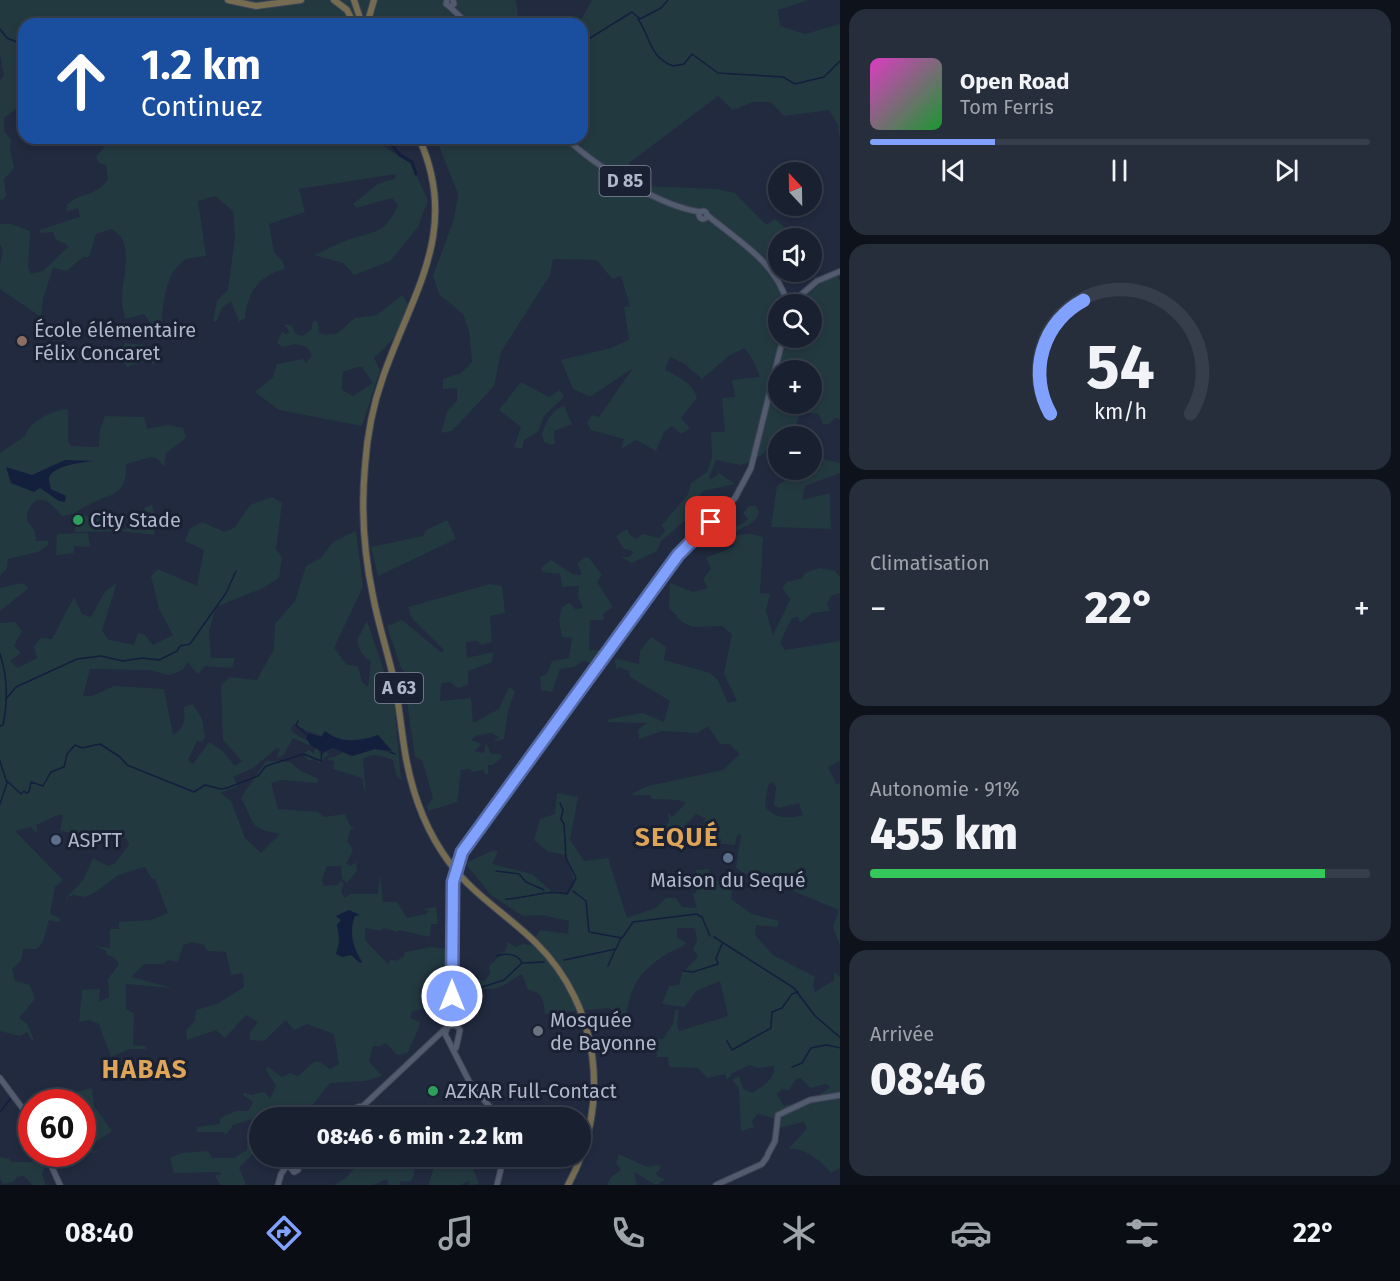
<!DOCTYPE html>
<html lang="fr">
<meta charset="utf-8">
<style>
body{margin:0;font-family:"Fira Sans",sans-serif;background:#262d3b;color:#f1f3f6;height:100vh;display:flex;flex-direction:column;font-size:22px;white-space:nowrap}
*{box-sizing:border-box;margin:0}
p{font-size:20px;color:#9fa3aa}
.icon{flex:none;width:33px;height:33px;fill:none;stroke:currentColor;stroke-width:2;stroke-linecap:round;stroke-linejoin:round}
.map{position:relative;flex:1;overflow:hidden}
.panel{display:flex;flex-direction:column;gap:9px;padding:9px;background:#0e121a;width:560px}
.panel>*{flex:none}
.banner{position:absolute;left:18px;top:18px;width:570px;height:126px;border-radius:18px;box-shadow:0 3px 9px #0003,0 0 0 2px #373e4b;background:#1a4fa0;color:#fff;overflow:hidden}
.needle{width:39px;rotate:338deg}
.fabs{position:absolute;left:768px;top:162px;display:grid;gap:12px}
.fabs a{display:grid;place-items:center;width:54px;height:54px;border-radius:50%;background:#19202f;box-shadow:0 3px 9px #0003,0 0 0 2px #373e4b;font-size:30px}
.speed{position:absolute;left:18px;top:1089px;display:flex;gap:12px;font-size:30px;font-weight:700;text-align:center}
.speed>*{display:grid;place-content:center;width:78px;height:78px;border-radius:50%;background:#19202f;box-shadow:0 3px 9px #0003,0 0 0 2px #373e4b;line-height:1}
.speed .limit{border:9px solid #d22;background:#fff;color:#111}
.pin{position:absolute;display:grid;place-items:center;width:51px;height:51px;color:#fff;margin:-26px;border-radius:12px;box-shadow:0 3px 9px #0006}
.me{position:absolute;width:66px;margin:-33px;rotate:0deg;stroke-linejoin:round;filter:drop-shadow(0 0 4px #0008)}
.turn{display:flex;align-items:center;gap:21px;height:126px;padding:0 24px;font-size:27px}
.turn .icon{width:78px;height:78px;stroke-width:2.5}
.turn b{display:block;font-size:42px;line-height:51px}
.big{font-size:45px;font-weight:800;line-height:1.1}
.panel .card{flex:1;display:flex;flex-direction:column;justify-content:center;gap:9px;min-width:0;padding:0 21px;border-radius:18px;background:#262d3b}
.panel .dial{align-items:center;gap:0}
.dial svg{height:156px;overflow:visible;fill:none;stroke:#373e4b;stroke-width:7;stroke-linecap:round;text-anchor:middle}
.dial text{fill:#f1f3f6;stroke:none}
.song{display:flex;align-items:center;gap:18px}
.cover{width:72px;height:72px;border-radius:9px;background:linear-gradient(135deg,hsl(310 70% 55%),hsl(130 70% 35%))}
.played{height:6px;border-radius:3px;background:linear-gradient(90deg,#81a1ff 25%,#373e4b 25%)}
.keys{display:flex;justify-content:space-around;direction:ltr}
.heat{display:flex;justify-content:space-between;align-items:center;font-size:33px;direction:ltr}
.charge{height:9px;border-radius:4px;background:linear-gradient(90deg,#34c759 91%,#373e4b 0)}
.trip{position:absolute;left:249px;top:1107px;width:342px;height:60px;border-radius:30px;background:#19202f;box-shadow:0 3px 9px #0003,0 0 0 2px #373e4b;font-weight:800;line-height:60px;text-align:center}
.menu{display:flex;height:96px;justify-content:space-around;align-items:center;background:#0a0d13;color:#9fa3aa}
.menu .icon{width:42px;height:42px}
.menu .active{color:#81a1ff}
.menu b{font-size:27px;color:#f1f3f6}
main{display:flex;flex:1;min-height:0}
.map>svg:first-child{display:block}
</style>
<main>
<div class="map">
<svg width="841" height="1185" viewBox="0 0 841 1185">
<rect width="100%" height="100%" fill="#212a3f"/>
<g fill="#233940" fill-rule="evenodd">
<polygon points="0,0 516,0 519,24 24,24 24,119 17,108 4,118 4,131 11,140 10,149 14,168 4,179 6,196 2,200 0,199 0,80 4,76 0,54"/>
<path d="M592 0H809L778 10 780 26 805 34 840 24V141L838 125 829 110 784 116 771 102H753L733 110 718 96 629 163 645 186 717 189 735 193 766 225 775 219 797 238H778V272H782L785 301 809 293 824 280 837 275 840 282V419L835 418 829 424H823L819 414 801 412 792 434 778 436 763 454 750 462 740 465 716 460 709 477 711 479 719 473 735 484 703 491 697 499 694 513 661 541 657 551 632 563 621 557H629L634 552 623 548 616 536 627 529 630 535 636 539 642 534 660 538 665 530 662 525 688 494 691 483 707 472 712 457 711 432H725L722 398 735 397 732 380 760 377 753 360 745 348 730 355 702 379 685 364 670 357 665 370C677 376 694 384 697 398L681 418 690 428 681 434 672 426 664 432 656 451 636 440 621 449 624 439 591 430 587 422 592 415 599 417 633 368 590 397 573 389 561 360 611 348 629 340 624 307 630 306 621 276 612 279 597 260 553 259 550 275 501 352 494 386 452 431 441 433 447 411 457 401V388L443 389V379L461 373 472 362 469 331 463 314 439 294 433 276 454 219 458 194 436 138H582V24H579ZM778 304H812V338H778ZM778 370H812V404H778Z"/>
<path d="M105 138H379L382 145 411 164 428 200 418 227 390 261 354 275 343 263 314 255C327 250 341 241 354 238 378 231 386 231 398 206L392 198 356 208 353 204 379 183 395 179 396 174 299 189 305 212 269 224 274 252 283 262 285 269C259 275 247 293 245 318L239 322 231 301 222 308 216 322 213 321 217 300 228 290 235 237 233 211 215 196 198 201 206 256C200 257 189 257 183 261 162 277 163 313 160 337L144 314 125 319C124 313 122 306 122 300 122 277 136 241 111 229L96 234 89 257H83L67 271 53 268 43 298 41 317 0 289V264L3 250 0 244V224H11L30 231 28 267 31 274 43 271 68 247 66 244 56 240 53 232 40 233 39 230 80 217 78 208 66 212 67 205C82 191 91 199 108 180L106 165 99 163 96 157 104 147Z"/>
<path d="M402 295 410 308 393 339 374 358 380 370 362 426 279 410 255 392 273 377 277 364 303 359 306 363 312 355 307 347 295 344 282 347 277 343 282 331 285 334 290 332 285 325H291L296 334 302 336 311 330 313 321 318 322 319 333C342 339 341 327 355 318L377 315ZM357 367H362L373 383 353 396 342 390 343 372Z"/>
<polygon points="124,343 142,345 161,356 153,365 150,360 129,366 129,368 124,363"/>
<polygon points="521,382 549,397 560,390 564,397 544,416 538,432 524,440 522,449 514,447 521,427 499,410"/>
<path d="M564 406 572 424 554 431 555 444 551 445 544 442 542 433C547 422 551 410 564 406Z"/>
<path d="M68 409V441L71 446 99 447 100 430 105 416 144 417 147 429 168 425 183 428 186 438 166 453 164 467 158 459 151 457 126 464C127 498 112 492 88 505 78 510 74 515 62 516 57 510 50 501 43 500 31 498 26 513 27 521L35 531 36 541H48V545L38 552 8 559 7 569 1 574 0 579V453L25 436C30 421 53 410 68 409Z"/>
<polygon points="822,459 840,463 840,473 805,486 802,500 830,493 831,529 771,527 777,486 796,472 823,465"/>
<path d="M272 497 282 503 276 549 282 557 279 578 263 588 216 607 209 631 211 658H235L232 668 205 666 198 674 187 662 183 670 169 675 149 670 90 669 83 696H92L114 686 164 689 173 735C185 728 185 720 184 707L193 704 202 719 205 737 202 742 197 741 188 760 193 764 209 742 223 751 235 766 242 761 223 740 221 685 230 677 257 680 274 649 275 624 295 601 306 566 321 558 333 542 356 531 363 587 334 648 347 665 358 666 362 682 368 687 371 662 361 653 357 640 367 621 394 700 401 780 396 775 393 760C382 756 374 752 363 759L366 797 362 778 333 769 334 761 328 760V758L335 757 345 751 352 756 375 749 389 752 378 735C350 745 320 739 294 724L291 728 292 732 316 746 321 756 326 752 329 754 319 763 315 759 308 761 304 753 309 750 314 754 315 748 293 738 283 756 277 757 280 749 277 748 253 768 233 777 238 786 220 793 231 801 245 838 261 853 280 834C246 828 256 824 241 798L266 761 291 762 299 770 319 779 317 783 282 780 271 783 278 809 318 812 324 817 345 814 350 826 355 827 351 829 347 841 353 850 346 864 351 866 356 862 357 871 347 883 342 879 341 866H327L322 880 324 886 337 885 341 881 344 884 341 891 344 898 351 894H378L380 875 383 902H397L407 918 426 914 429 911 423 909 436 907 438 924H431L430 937 399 930 397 932 383 928 382 931 365 928V940L388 964 391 959 395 961 404 957 405 952 431 947 447 949 446 930 455 931V976L471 983 475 978 485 981 490 973 489 966 505 951 508 942 516 947 523 944 530 945 540 930 568 934 569 921 542 915 523 916 491 895 465 863 494 850 498 852 492 864 532 874 553 893 568 894 575 883 565 855 547 851 534 840 540 819 555 814 557 793 578 797 570 840 584 861 608 858 627 918 655 908 666 898H676L682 907 697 908 693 894 697 892 691 883 697 879 696 870 709 869 708 882 729 881 734 872 731 899 752 914 779 921 777 927 756 925 755 935 773 955 815 977 813 985 815 992 834 980V972L840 977V1168L831 1173C821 1161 804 1147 788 1149L807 1129 804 1122 778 1128 773 1118 758 1114 752 1121 754 1127 741 1131 739 1088 732 1080 739 1076 743 1089 752 1093C762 1087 775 1079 774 1066L758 1068 750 1065 732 1073 727 1080 725 1074 707 1078 698 1068 669 1067 668 1057H657L656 1046H639L641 1040 663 1039 673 1024 675 1010H679L677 1024 679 1031 728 1016 720 981 696 991 685 1007 662 1004 669 986 679 985 682 973 698 957 693 949 697 940 695 928H677V937L686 943C682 948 676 949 670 952 641 970 631 983 626 1017L608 1008 545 1014C543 1000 544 993 528 990L522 974C515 978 506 985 497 988 478 994 463 973 434 993L433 1008 412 1011 410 1018 420 1022C419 1031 411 1043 408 1053L397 1055 386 1043 381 1046H373L369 1061 382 1076 365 1081 330 1083 312 1106 314 1117 263 1116 233 1125 226 1135 223 1132H197V1127L220 1124V1118L236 1111H248L253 1102 243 1095 244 1092 251 1095 264 1092 270 1098 276 1086 266 1070 268 1067 282 1077 290 1073 298 1076 314 1062H320L330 1069 339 1064 334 1034 307 1024 294 1030 286 1020 264 1041 250 1040 249 1033 258 1022 246 1015 225 1038 216 1030 187 1040 186 1030 195 1021 196 1010 217 1004 244 987 243 973 231 975 226 952 208 951 204 945 192 942 183 945 178 962 168 960 163 964H144L131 977 173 988 126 984V1009L134 1013 133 1045 146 1046V1049H130L111 1057 99 1024 89 1020 79 1022 82 990 100 989 99 1002 109 997 108 979 119 964 116 959 106 954 107 951 94 946 110 948V929H119V922L151 920 168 913 155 879H152L145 867 118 875 96 892 85 897 73 895 68 897 65 909 67 897 83 880 93 858 108 866 114 864 129 845 127 839 115 835 106 842 103 841 92 851 76 830 74 833 60 831 63 816 60 814 36 825 38 834 31 827 15 831 63 880 55 887 50 914 60 918 59 922 49 920 43 942 37 949H23L21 961 12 969 15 981 30 985 35 999 19 1018 27 1024 34 1040 32 1041 27 1032 20 1036 0 1031V623L15 622 22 631 14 646 21 653 10 661 18 668 37 658 34 647 40 638 52 639 74 597 82 614 91 617 104 593 117 582 102 631 109 640 134 645 138 633 144 634 153 645 173 635 159 609 151 576 158 569 197 586 204 550 185 541 190 528 202 522 225 532 235 527 250 505ZM349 910 355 915C349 932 353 947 362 962L339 947 337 925 341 920 336 916ZM801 1078 810 1088 826 1084 830 1087 817 1097 784 1106 777 1094 782 1089 789 1090 796 1079Z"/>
<polygon points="152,505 156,522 154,535 121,531 75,532 75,517 85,515 91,519 107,514 108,521 114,528 126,529 131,525 136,530 145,530 152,516 150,512 145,512 144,508"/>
<path d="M749 506H756L759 512C754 528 742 524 734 535L752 534 763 537 760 593 770 594 766 611 773 635 790 600 782 587 787 582 802 578 805 573 819 568 835 571 840 577V593L831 596 827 603 830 611 812 613 800 623 798 617 792 618 780 643 785 650 840 641V761L828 767 836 784 840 783V945L833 927 839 910 793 891 796 878 778 873 774 886 759 882 736 868 741 834 737 835 735 845 721 844V839L713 836 701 838 705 818 696 814 685 825 684 836 680 842 671 840 659 833 653 839 635 838V825L652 830 665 827 669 821 668 813 672 817 686 803 678 800 652 799 650 795H633V793L648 786 723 770 740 754 730 744H720L708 726 698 733 662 731 639 739 638 730 647 723 607 722 609 719 643 713 664 722 670 701 630 677 629 671 619 667 616 669 615 660 618 659 639 664 640 651 651 637 666 647 664 660 710 673 718 680 728 703 737 701 724 674 732 634 722 626 693 627 682 622 669 608 670 583 693 592 708 588 703 579 711 569 706 558 735 546 724 535 729 527 741 525 748 519 743 513ZM773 782 776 787 774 805 778 808 799 803 803 815C789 819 774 819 765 806L768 785Z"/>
<polygon points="447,520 456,539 378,576 371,547 423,536 426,530"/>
<polygon points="88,533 90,547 74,546 74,553 56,555 57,534"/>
<polygon points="585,557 589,558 602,575 597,582 613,607 603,614 604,620 590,620 589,650 606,651 595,664 583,661 574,667 560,669 552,692 541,690 540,677 547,674 552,661 569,658 572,638 562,637 559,620 562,607 570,603 575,609 583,608 578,596 579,586 562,587 560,574 543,572 541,568 551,560 572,574 580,575 582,573 577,564"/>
<polygon points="22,583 29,588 0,611 0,588"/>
<polygon points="490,584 502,586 505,613 490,616 492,642 482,645 477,641 466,642 467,658 493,652 492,662 468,671 468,685 458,688 450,682 441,683 440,701 471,698 473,723 499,709 509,687 515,691 508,711 504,739 493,742 499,737 491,733 475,736 471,740 482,744 474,751 484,753 486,742 491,754 500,754 502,757 493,765 488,765 488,774 486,775 483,770 472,772 470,769 461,770 457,802 428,811 427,806 433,798 422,760 415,757 406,694 410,690 409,677 401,668 387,626 402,620 442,653 444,650 411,617 408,607"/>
<polygon points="92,1088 94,1106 112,1131 94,1143 92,1151 104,1152 83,1153 82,1102 43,1102 42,1100"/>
<path d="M259 1130C260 1156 253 1151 239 1168L246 1185H220L215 1175H221L220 1172 174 1173 170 1158 181 1153 208 1151 212 1158H234L247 1150V1143Z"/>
<polygon points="619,1154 647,1167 658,1165 661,1168 656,1173 658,1177 666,1179 656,1185 634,1172 637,1185 607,1185 611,1177 621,1170 616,1163"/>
<polygon points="0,1157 10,1159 11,1162 38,1162 45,1167 42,1174 46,1185 32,1185 24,1176 17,1177 13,1182 3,1184 0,1179"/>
<polygon points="364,1157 397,1157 395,1160 413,1157 414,1175 411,1181 400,1182 399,1185 389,1185 387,1179 373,1185 334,1185 346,1178"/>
<polygon points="438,1157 472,1157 472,1167 479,1184 469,1185 469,1181 461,1185 428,1185"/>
</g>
<g fill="#131f3d">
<path d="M65 460 94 461C83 462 50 466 49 479 49 482 50 485 51 489L66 496 65 502 59 501 40 488 34 492 11 483 6 467 32 475Z"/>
<path d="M325 731C341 744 360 742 378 735L392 751 375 749 352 756 333 748 323 752 311 746 306 738 309 733 321 737Z"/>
<path d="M349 910 360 915 355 916C348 932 353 948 362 962L360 963 351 955 342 957 336 954 340 939 337 925 341 920 336 916Z"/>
</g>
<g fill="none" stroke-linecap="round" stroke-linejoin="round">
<g stroke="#131f3d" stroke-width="1.5">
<path d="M638 19C651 38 649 57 673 66L684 64 692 54 718 73 783 77 795 84 824 77 841 60"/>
<polyline points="0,29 7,38 24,45"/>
<polyline points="582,43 632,12 640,19 661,8 668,0"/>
<path d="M0 654C8 678 8 701 3 725L0 726"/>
<polyline points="6,699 16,687 77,659 101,656 123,661 142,658 159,660 177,651 180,646 190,644 226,593 236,571"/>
<polyline points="298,721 296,725 307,735"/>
<polyline points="390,752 395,754"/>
<polyline points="0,761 7,783 0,804"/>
<polyline points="7,781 21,794 24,791 26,793 29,792 31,782 43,786 51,772 64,767 67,754 75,745 82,748 100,744 120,757 127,765 194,792 205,785 221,789 227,788 258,776 266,766 304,754 321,761 322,752"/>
<polyline points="496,871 519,874 526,882 544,890"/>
<polyline points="573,891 586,901 589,932 622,938 633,922 696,914 702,917 710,936"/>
<path d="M506 899C531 898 543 889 567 894L576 878 566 858 564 824 561 819 563 810 560 803"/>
<polyline points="714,937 794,988 815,1016 841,1038"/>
<path d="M497 956C505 953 518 953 522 963"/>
<polyline points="564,960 616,949 621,938"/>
<polyline points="608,966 615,950"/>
<polyline points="684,971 693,972 718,964 716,958 722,944"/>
<polyline points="479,988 504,980 522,963 544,962"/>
<polyline points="727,1041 732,1050 771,1028 772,1012 782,1008 792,994 798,992"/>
<polyline points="792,1067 802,1063 811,1048 826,1045 841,1048"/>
<polyline points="841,1109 841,1119"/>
<polyline points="0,1112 11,1098"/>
</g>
<polyline stroke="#131f3d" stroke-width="3" points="386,138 400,155 412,162 416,174"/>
<defs>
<g id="major">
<polyline points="447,0 446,4 450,7 454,4 453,0"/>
<polyline points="450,7 468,24"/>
<path d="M566 138C595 166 661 207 701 212"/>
<circle cx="703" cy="215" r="4"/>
<path d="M707 215C738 241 775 261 787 302"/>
<polyline points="795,300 817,281 841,271"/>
<polyline points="458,860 678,555 735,498 751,468 783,338"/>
<polyline points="453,876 452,1015 445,1034 470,1083 499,1118"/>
<polyline points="448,1026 456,1025 460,1030 456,1048"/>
<polyline points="0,1078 32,1121"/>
<polyline points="351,1118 359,1111 358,1107 363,1106 445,1029"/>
<polyline points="46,1154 60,1185"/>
<polyline points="768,1154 775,1141 778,1115 810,1100 841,1095"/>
<polyline points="288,1165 294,1172 298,1170 300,1164"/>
<polyline points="278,1185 281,1174 290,1161 302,1161 310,1156"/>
<polyline points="497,1185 504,1156"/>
<polyline points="716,1185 762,1164 767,1157"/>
</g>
<g id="highway">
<polyline points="228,0 256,6 301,0"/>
<polyline points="334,0 347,10 354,24"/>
<polyline points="354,0 362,24"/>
<polyline points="367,24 374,0"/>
<path d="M419 138C461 231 412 293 383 377 373 405 367 436 365 466 361 509 364 554 373 596 379 628 390 659 396 690 400 713 402 736 406 758 413 796 426 831 449 862 473 895 508 915 536 943 601 1007 611 1107 568 1185"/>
</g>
</defs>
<use href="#major" stroke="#3e4557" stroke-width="7"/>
<use href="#highway" stroke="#3d4456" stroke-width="8"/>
<use href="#major" stroke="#535b6f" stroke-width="5"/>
<use href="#highway" stroke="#756c51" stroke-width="6"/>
<defs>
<polyline id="major-bridge" points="453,876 458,860"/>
</defs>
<use href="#major-bridge" stroke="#3e4557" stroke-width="7" stroke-linecap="butt"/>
<use href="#major-bridge" stroke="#535b6f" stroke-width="5"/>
</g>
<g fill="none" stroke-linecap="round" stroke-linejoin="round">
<defs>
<polyline id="route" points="452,996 453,882 462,852 678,555 711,522"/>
</defs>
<use href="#route" stroke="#5469a6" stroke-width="15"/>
<use href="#route" stroke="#81a1ff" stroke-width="10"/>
</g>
<circle fill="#8d6e63" stroke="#1a2133" stroke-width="2" cx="22" cy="341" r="6"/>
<g fill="#2e9e5b" stroke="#1a2133" stroke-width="2">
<circle cx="78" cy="520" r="6"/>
<circle cx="433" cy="1091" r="6"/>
</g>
<g fill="#5c6f8a" stroke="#1a2133" stroke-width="2">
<circle cx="56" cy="840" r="6"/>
<circle cx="728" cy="858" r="6"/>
</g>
<circle fill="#6b7280" stroke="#1a2133" stroke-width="2" cx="538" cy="1031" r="6"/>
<g text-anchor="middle" stroke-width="6" stroke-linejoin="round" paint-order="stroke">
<g fill="#1a2133" stroke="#848a9d" stroke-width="1.5">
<rect x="599.5" y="166" width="51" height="30" rx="4.5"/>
<rect x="375" y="673" width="48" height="30" rx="4.5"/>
</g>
<g font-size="18" font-weight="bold" fill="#b1b7ca">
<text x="625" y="187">D 85</text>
<text x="399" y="694">A 63</text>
</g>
<g font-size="20" fill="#b1b7ca" stroke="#1a2133" text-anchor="start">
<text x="34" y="337">École élémentaire<tspan x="34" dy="23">Félix Concaret</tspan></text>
<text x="90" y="527">City Stade</text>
<text x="68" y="847">ASPTT</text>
<text x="728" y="887" text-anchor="middle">Maison du Sequé</text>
<text x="550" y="1027">Mosquée<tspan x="550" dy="23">de Bayonne</tspan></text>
<text x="445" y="1098">AZKAR Full-Contact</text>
</g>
<g font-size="26" font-weight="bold" letter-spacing="1.5" fill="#dea457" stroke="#1a2133">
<text x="677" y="846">SEQUÉ</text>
<text x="145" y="1078">HABAS</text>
</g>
</g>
</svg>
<div class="fabs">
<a><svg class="needle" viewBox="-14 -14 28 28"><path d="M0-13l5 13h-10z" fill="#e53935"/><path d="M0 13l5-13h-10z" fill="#9fa3aa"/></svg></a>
<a><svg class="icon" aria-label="sound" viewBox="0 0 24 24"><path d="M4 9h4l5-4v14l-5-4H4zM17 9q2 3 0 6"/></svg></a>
<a><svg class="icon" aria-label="search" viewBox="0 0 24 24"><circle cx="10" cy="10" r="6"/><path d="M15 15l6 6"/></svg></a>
<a>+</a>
<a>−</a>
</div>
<div class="speed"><div class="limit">60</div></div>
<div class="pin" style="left:711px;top:522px;background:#d93025"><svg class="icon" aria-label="arrive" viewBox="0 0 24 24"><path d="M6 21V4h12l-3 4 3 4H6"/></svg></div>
<svg class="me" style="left:452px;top:996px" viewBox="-20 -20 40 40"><circle r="17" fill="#81a1ff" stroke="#fff" stroke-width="3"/><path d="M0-11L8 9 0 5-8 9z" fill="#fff"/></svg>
<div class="trip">08:46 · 6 min · 2.2 km</div>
<div class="banner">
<div class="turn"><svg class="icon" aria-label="ahead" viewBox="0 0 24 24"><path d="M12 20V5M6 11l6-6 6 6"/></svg><div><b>1.2 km</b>Continuez</div></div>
</div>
</div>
<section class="panel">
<div class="card">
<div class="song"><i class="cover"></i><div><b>Open Road</b><p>Tom Ferris</p></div></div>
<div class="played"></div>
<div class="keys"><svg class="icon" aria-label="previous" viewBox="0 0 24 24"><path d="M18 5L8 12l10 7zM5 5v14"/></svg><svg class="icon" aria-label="pause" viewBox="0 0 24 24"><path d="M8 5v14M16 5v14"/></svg><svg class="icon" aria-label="next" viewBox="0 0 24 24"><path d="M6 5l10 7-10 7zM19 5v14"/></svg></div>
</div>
<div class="card dial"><svg viewBox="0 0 100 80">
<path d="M14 69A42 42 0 1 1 86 69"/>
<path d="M14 69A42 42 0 0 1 31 11" stroke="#81a1ff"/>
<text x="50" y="56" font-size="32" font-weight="700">54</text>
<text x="50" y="72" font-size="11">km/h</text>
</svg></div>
<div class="card"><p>Climatisation</p>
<div class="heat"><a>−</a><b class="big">22°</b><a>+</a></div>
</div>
<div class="card"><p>Autonomie · 91%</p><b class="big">455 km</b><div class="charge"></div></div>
<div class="card"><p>Arrivée</p><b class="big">08:46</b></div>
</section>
</main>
<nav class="menu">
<b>08:40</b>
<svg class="icon active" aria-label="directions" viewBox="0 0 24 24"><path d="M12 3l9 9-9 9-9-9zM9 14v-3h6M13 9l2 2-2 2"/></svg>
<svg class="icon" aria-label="music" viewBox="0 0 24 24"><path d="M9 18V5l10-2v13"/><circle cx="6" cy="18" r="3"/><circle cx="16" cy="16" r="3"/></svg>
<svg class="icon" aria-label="phone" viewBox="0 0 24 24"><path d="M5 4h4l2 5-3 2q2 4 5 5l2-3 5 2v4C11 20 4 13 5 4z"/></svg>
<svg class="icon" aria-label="climate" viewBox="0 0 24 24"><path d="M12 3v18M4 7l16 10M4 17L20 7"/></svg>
<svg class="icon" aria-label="car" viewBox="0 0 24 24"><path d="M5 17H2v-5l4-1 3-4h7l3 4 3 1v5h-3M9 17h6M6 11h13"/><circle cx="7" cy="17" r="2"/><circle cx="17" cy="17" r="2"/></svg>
<svg class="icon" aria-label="filters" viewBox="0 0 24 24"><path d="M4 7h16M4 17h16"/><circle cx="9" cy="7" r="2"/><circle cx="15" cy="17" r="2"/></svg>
<b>22°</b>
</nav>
